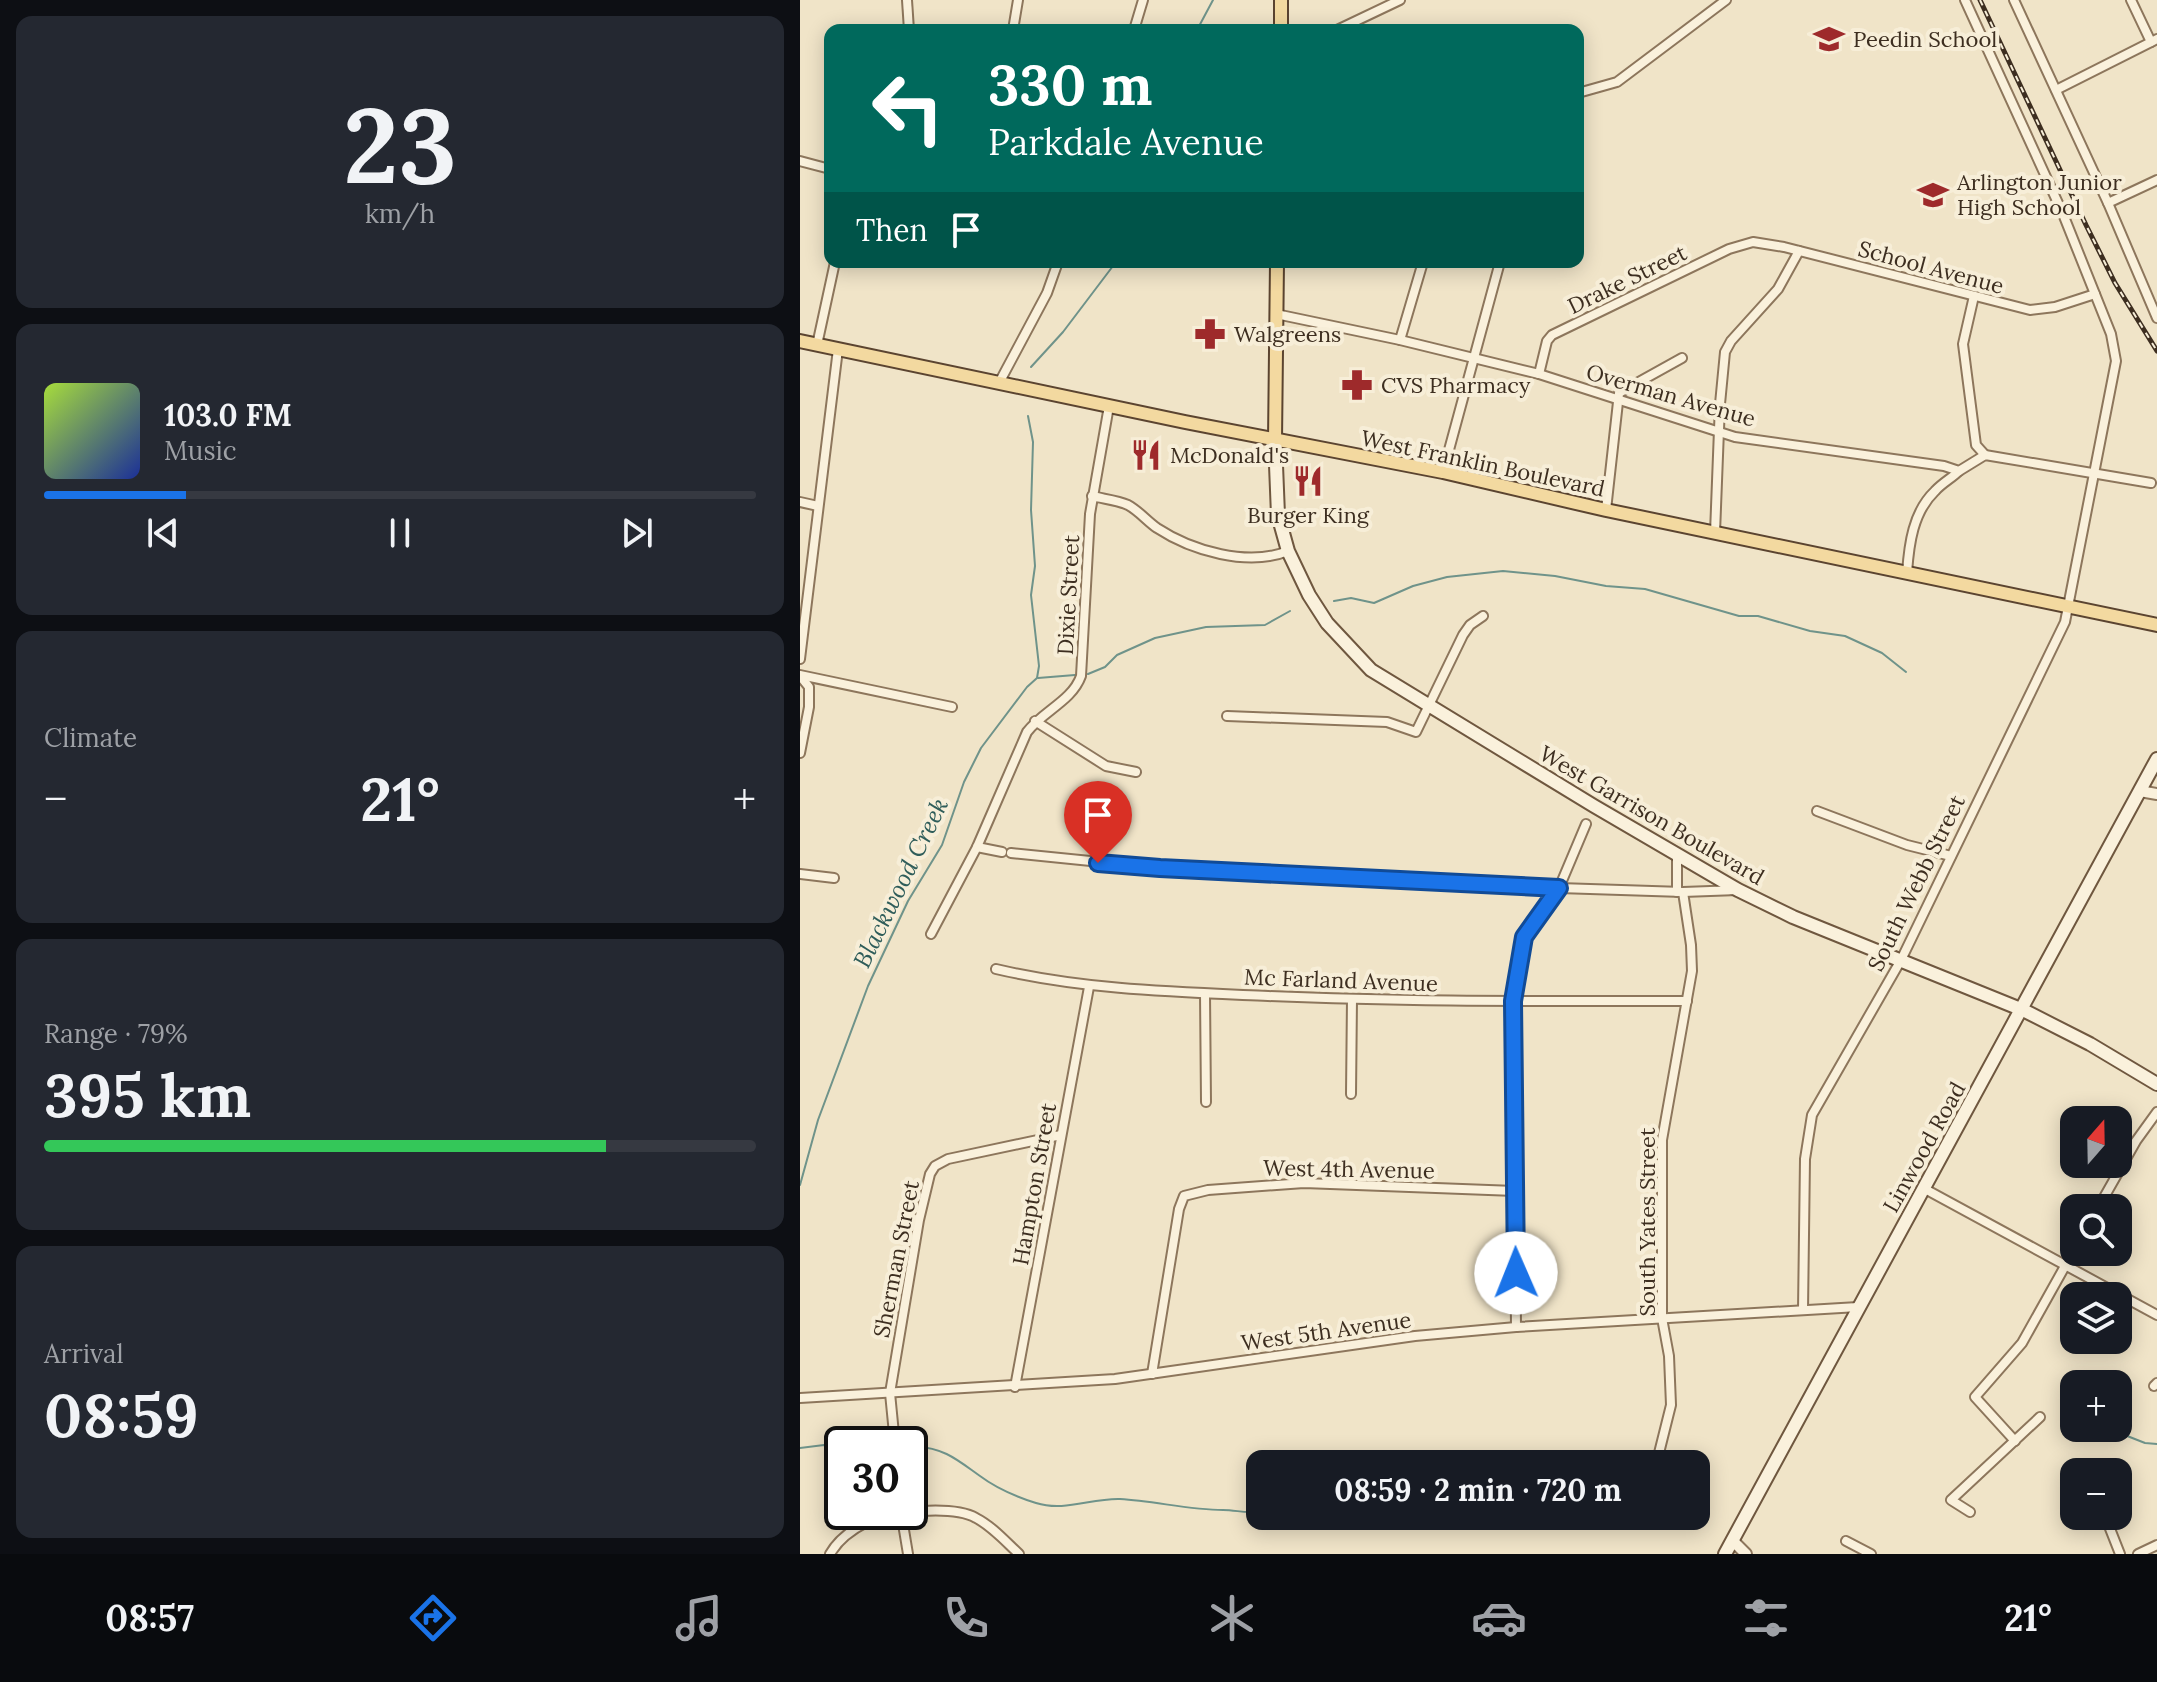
<!DOCTYPE html>
<meta charset="utf-8">
<style>
body{margin:0;font-family:Lora,serif;background:#242831;color:#f1f3f6;height:100vh;display:flex;flex-direction:column;font-size:30px;white-space:nowrap}
*{box-sizing:border-box;margin:0}
p{font-size:26px;color:#9ea1a6}
.icon{flex:none;width:44px;height:44px;fill:none;stroke:currentColor;stroke-width:2;stroke-linecap:round;stroke-linejoin:round}
.map{position:relative;flex:1;overflow:hidden}
.drawer{display:flex;flex-direction:column;gap:16px;padding:16px;background:#0d0f14;width:800px}
.drawer>*{flex:none}
.banner{position:absolute;left:24px;top:24px;width:760px;height:244px;border-radius:16px;box-shadow:0 4px 20px #0003;background:#00695c;color:#fff;overflow:hidden}
.needle{width:52px;rotate:20deg}
.controls{position:absolute;left:1260px;top:1106px;display:grid;gap:16px}
.controls a{display:grid;place-items:center;width:72px;height:72px;border-radius:16px;background:#171b24;box-shadow:0 4px 20px #0003;font-size:40px}
.speed{position:absolute;left:24px;top:1426px;display:flex;gap:16px;font-size:40px;font-weight:700;text-align:center}
.speed>*{display:grid;place-content:center;width:104px;height:104px;border-radius:50%;background:#171b24;box-shadow:0 4px 20px #0003;line-height:1}
.speed .limit{border:4px solid #111;border-radius:12px;background:#fff;color:#111}
.pin{position:absolute;display:grid;place-items:center;width:68px;height:68px;color:#fff;margin:-82px -34px;border-radius:50% 50% 50% 0;rotate:-45deg;box-shadow:0 0 8px #0007}
.pin .icon{rotate:45deg}
.me{position:absolute;width:88px;margin:-44px;rotate:359deg;stroke-linejoin:round;filter:drop-shadow(0 0 6px #0008)}
.turn{display:flex;align-items:center;gap:28px;height:168px;padding:0 32px;font-size:36px}
.turn .icon{width:104px;height:104px;stroke-width:2.5}
.turn b{display:block;font-size:56px;line-height:68px}
.then{display:flex;align-items:center;height:76px;padding:0 32px;background:#0003;gap:16px;font-size:30px}
.big{font-size:60px;font-weight:700;line-height:1.1}
.drawer .card{flex:1;display:flex;flex-direction:column;justify-content:center;gap:12px;min-width:0;padding:0 28px;border-radius:16px;background:#242831}
.drawer .dial{align-items:center;gap:0}
.dial b{font-size:104px;line-height:1}
.song{display:flex;align-items:center;gap:24px}
.cover{width:96px;height:96px;border-radius:12px;background:linear-gradient(135deg,hsl(80 70% 55%),hsl(230 70% 35%))}
.played{height:8px;border-radius:4px;background:linear-gradient(90deg,#1a73e8 20%,#363941 20%)}
.keys{display:flex;justify-content:space-around;direction:ltr}
.heat{display:flex;justify-content:space-between;align-items:center;font-size:44px;direction:ltr}
.charge{height:12px;border-radius:6px;background:linear-gradient(90deg,#34c759 79%,#363941 0)}
.trip{position:absolute;left:446px;top:1450px;width:464px;height:80px;border-radius:16px;background:#171b24;box-shadow:0 4px 20px #0003;font-weight:700;line-height:80px;text-align:center}
.tab-bar{display:flex;height:128px;justify-content:space-around;align-items:center;background:#090b0e;color:#9ea1a6}
.tab-bar .icon{width:56px;height:56px}
.tab-bar .selected{color:#1a73e8}
.tab-bar b{font-size:36px;color:#f1f3f6}
main{display:flex;flex:1;min-height:0}
.map>svg:first-child{display:block}
</style>
<main>
<section class="drawer">
<div class="card dial"><b>23</b><p>km/h</p></div>
<div class="card">
<div class="song"><i class="cover"></i><div><b>103.0 FM</b><p>Music</p></div></div>
<div class="played"></div>
<div class="keys"><svg class="icon" aria-label="previous" viewBox="0 0 24 24"><path d="M18 5L8 12l10 7zM5 5v14"/></svg><svg class="icon" aria-label="pause" viewBox="0 0 24 24"><path d="M8 5v14M16 5v14"/></svg><svg class="icon" aria-label="next" viewBox="0 0 24 24"><path d="M6 5l10 7-10 7zM19 5v14"/></svg></div>
</div>
<div class="card"><p>Climate</p>
<div class="heat"><a>−</a><b class="big">21°</b><a>+</a></div>
</div>
<div class="card"><p>Range · 79%</p><b class="big">395 km</b><div class="charge"></div></div>
<div class="card"><p>Arrival</p><b class="big">08:59</b></div>
</section>
<div class="map">
<svg width="1357" height="1554" viewBox="0 0 1357 1554">
<rect width="100%" height="100%" fill="#f0e4c8"/>
<g fill="none" stroke-linecap="round" stroke-linejoin="round">
<g stroke="#6f938a" stroke-width="2">
<polyline points="397,30 413,0"/>
<polyline points="231,367 263,332 316,262"/>
<polyline points="534,601 551,598 574,603 613,586 647,577 703,571 755,576 806,586 845,589 939,616 958,616 1010,631 1045,636 1082,653 1106,672"/>
<polyline points="288,674 305,667 317,655 355,638 406,627 465,625 490,611"/>
<polyline points="238,678 275,675"/>
<polyline points="0,1185 18,1120 68,986 108,901 142,845 164,782 181,748 227,687 237,678 239,666 231,595 235,566 231,510 233,442 228,416"/>
<polyline points="1312,1430 1345,1443 1357,1444"/>
<path d="M115 1446C146 1449 156 1459 180 1476 196 1488 217 1497 236 1503 265 1512 291 1498 320 1499 355 1501 389 1510 423 1510 437 1510 447 1514 460 1511"/>
<polyline points="0,1448 24,1445 42,1447"/>
</g>
<defs>
<g id="minor">
<polyline points="107,0 109,30"/>
<polyline points="1214,0 1308,203 1357,318"/>
<polyline points="1331,0 1351,42"/>
<polyline points="213,30 218,0"/>
<polyline points="334,30 343,0"/>
<polyline points="537,30 600,0"/>
<polyline points="1256,90 1357,39"/>
<polyline points="778,93 817,82 926,0"/>
<polyline points="0,161 30,169"/>
<polyline points="1308,203 1357,180"/>
<polyline points="1174,296 1163,344 1176,445 1185,455"/>
<polyline points="476,314 600,340 739,374 935,437 1144,466 1159,471 1185,455 1351,483"/>
<polyline points="600,340 623,262"/>
<polyline points="17,345 35,262"/>
<polyline points="739,374 747,341 752,335 929,249 953,242 984,247 1230,310 1255,307 1295,294"/>
<polyline points="199,383 247,293 258,262"/>
<polyline points="643,472 700,262"/>
<path d="M292 496C304 499 317 500 328 505 339 511 347 521 357 528 392 551 448 567 488 551"/>
<polyline points="0,502 18,506"/>
<polyline points="806,510 819,393 882,358"/>
<polyline points="915,533 920,404 925,352 931,341 978,289 999,251"/>
<path d="M1107 573C1109 544 1113 512 1135 491 1142 483 1152 478 1159 471"/>
<polyline points="0,659 38,349"/>
<polyline points="0,675 152,707"/>
<polyline points="0,676 9,687 9,707 0,753"/>
<polyline points="427,716 587,722 616,732 663,635 670,625 683,616"/>
<polyline points="235,721 306,766 336,772"/>
<polyline points="1017,811 1107,845 1151,856"/>
<polyline points="177,847 202,852"/>
<polyline points="211,853 360,868 759,888 883,892 938,890"/>
<polyline points="877,855 877,892"/>
<polyline points="0,874 34,878"/>
<path d="M131 934 177 847 227 732C243 711 272 701 281 676L290 514 309 406"/>
<path d="M196 969C286 990 376 992 468 996 607 1002 747 1001 887 1001"/>
<polyline points="405,994 406,1102"/>
<polyline points="551,1094 552,999"/>
<polyline points="1125,1189 1357,1315"/>
<polyline points="1298,1208 1336,1141 1357,1112"/>
<polyline points="1003,1310 1005,1159 1012,1115 1101,960 1265,622 1316,361 1311,334 1263,214 1165,0"/>
<polyline points="716,1327 713,1001 724,937 759,888 786,824"/>
<polyline points="352,1374 379,1209 384,1196 408,1190 504,1183 715,1191"/>
<polyline points="1354,1386 1357,1383"/>
<polyline points="215,1387 289,987"/>
<polyline points="0,1398 315,1379 615,1336 716,1327 1058,1307"/>
<polyline points="1215,1441 1175,1397 1222,1343 1274,1250"/>
<polyline points="95,1444 90,1393 119,1220 130,1174 135,1166 148,1159 261,1135"/>
<polyline points="858,1457 871,1405 869,1356 862,1318 862,1140 892,971 891,945 883,892"/>
<polyline points="101,1512 108,1554"/>
<polyline points="1170,1512 1151,1500 1240,1417"/>
<polyline points="1305,1516 1320,1554"/>
<polyline points="1046,1541 1071,1554"/>
<path d="M30 1554C38 1540 53 1529 67 1522 90 1511 153 1505 176 1518 192 1526 206 1542 219 1554"/>
<polyline points="1338,1554 1357,1545"/>
</g>
<g id="tertiary">
<polyline points="1340,791 1357,794"/>
<polyline points="933,1541 946,1554"/>
</g>
<g id="secondary">
<polyline points="475,440 478,515 488,551 509,595 527,623 571,670 794,806 938,890 993,917 1223,1010 1290,1044 1357,1084"/>
<polyline points="925,1554 1357,759"/>
</g>
<g id="primary">
<polyline points="481,0 481,30"/>
<polyline points="0,341 385,422 643,472 806,510 1357,625"/>
<polyline points="475,440 477,262"/>
</g>
</defs>
<use href="#minor" stroke="#8d765c" stroke-width="12"/>
<use href="#tertiary" stroke="#8d765c" stroke-width="14"/>
<use href="#secondary" stroke="#6f573f" stroke-width="16"/>
<use href="#primary" stroke="#5b4430" stroke-width="16"/>
<use href="#minor" stroke="#faf1dc" stroke-width="8"/>
<use href="#tertiary" stroke="#faf1dc" stroke-width="10"/>
<use href="#secondary" stroke="#faf1dc" stroke-width="12"/>
<use href="#primary" stroke="#f3d9a0" stroke-width="12"/>
<defs>
<polyline id="rail" points="1180,0 1286,225 1315,283 1357,351"/>
</defs>
<use href="#rail" stroke="#3d2e20" stroke-width="5"/>
<use href="#rail" stroke="#f7eed8" stroke-width="2" stroke-dasharray="6" stroke-linecap="butt"/>
</g>
<g fill="none" stroke-linecap="round" stroke-linejoin="round">
<defs>
<polyline id="route" points="298,863 360,868 759,888 724,937 713,1001 716,1273"/>
</defs>
<use href="#route" stroke="#114b97" stroke-width="20"/>
<use href="#route" stroke="#1a73e8" stroke-width="14"/>
</g>
<defs>
<symbol id="school-bare" viewBox="-9 -9 18 18"><path d="M0-5L7-2L0 1L-7-2ZM-4 1L0 2.5L4 1V4Q0 6-4 4Z" fill="#9e2a2b" stroke="#f7eed8" stroke-width="2.5" paint-order="stroke"/></symbol>
<symbol id="pharmacy-bare" viewBox="-9 -9 18 18"><path d="M-2-6h4v4h4v4h-4v4h-4v-4h-4v-4h4Z" fill="#9e2a2b" stroke="#f7eed8" stroke-width="2.5" paint-order="stroke"/></symbol>
<symbol id="restaurant-bare" viewBox="-9 -9 18 18"><path d="M-5-6h1v4h1v-4h1v4h1v-4h1v5L-1.5 .5V6h-2V.5L-5-1ZM5-6V6H3V1.5H1.5Q1.5-4 5-6Z" fill="#9e2a2b" stroke="#f7eed8" stroke-width="2.5" paint-order="stroke"/></symbol>
</defs>
<g fill-rule="evenodd">
<use href="#school-bare" x="1007" y="17" width="44" height="44"/>
<use href="#school-bare" x="1111" y="173" width="44" height="44"/>
<use href="#pharmacy-bare" x="388" y="312" width="44" height="44"/>
<use href="#pharmacy-bare" x="535" y="363" width="44" height="44"/>
<use href="#restaurant-bare" x="324" y="433" width="44" height="44"/>
<use href="#restaurant-bare" x="486" y="459" width="44" height="44"/>
</g>
<g text-anchor="middle" stroke-width="8" stroke-linejoin="round" paint-order="stroke">
<g font-size="22" fill="#3d2e20" stroke="#f7eed8" text-anchor="start">
<text x="1053" y="47">Peedin School</text>
<text x="1157" y="190">Arlington Junior<tspan x="1157" dy="25">High School</tspan></text>
<text x="434" y="342">Walgreens</text>
<text x="581" y="393">CVS Pharmacy</text>
<text x="370" y="463">McDonald's</text>
<text x="508" y="523" text-anchor="middle">Burger King</text>
</g>
<g font-size="22" fill="#3d2e20" stroke="#f7eed8">
<text transform="translate(1131 267) rotate(15)" y="8">School Avenue</text>
<text transform="translate(827 279) rotate(-26)" y="8">Drake Street</text>
<text transform="translate(871 395) rotate(16)" y="8">Overman Avenue</text>
<text transform="translate(683 463) rotate(12)" y="8">West Franklin Boulevard</text>
<text transform="translate(268 595) rotate(-87)" y="8">Dixie Street</text>
<text transform="translate(852 815) rotate(30)" y="8">West Garrison Boulevard</text>
<text transform="translate(1116 883) rotate(-64)" y="8">South Webb Street</text>
<text transform="translate(541 980) rotate(2)" y="8">Mc Farland Avenue</text>
<text transform="translate(1124 1147) rotate(-61)" y="8">Linwood Road</text>
<text transform="translate(549 1169) rotate(1)" y="8">West 4th Avenue</text>
<text transform="translate(234 1184) rotate(-80)" y="8">Hampton Street</text>
<text transform="translate(847 1222) rotate(-90)" y="8">South Yates Street</text>
<text transform="translate(96 1259) rotate(-79)" y="8">Sherman Street</text>
<text transform="translate(526 1331) rotate(-8)" y="8">West 5th Avenue</text>
</g>
<g font-size="24" font-style="italic" fill="#2f5d5a" stroke="#f7eed8">
<text transform="translate(101 883) rotate(-64)" y="8">Blackwood Creek</text>
</g>
</g>
</svg>
<div class="controls">
<a><svg class="needle" viewBox="-14 -14 28 28"><path d="M0-13l5 13h-10z" fill="#e53935"/><path d="M0 13l5-13h-10z" fill="#9ea1a6"/></svg></a>
<a><svg class="icon" aria-label="search" viewBox="0 0 24 24"><circle cx="10" cy="10" r="6"/><path d="M15 15l6 6"/></svg></a>
<a><svg class="icon" aria-label="layers" viewBox="0 0 24 24"><path d="M12 4l9 5-9 5-9-5zM3 14l9 5 9-5"/></svg></a>
<a>+</a>
<a>−</a>
</div>
<div class="speed"><div class="limit">30</div></div>
<div class="pin" style="left:298px;top:863px;background:#d93025"><svg class="icon" aria-label="arrive" viewBox="0 0 24 24"><path d="M6 21V4h12l-3 4 3 4H6"/></svg></div>
<svg class="me" style="left:716px;top:1273px" viewBox="-20 -20 40 40"><circle r="19" fill="#fff"/><path d="M0-13L10 11 0 6-10 11z" fill="#1a73e8"/></svg>
<div class="trip">08:59 · 2 min · 720 m</div>
<div class="banner">
<div class="turn"><svg class="icon" aria-label="left" viewBox="0 0 24 24"><path d="M17 20v-9H6M10 6l-5 5 5 5"/></svg><div><b>330 m</b>Parkdale Avenue</div></div>
<div class="then">Then<svg class="icon" aria-label="arrive" viewBox="0 0 24 24"><path d="M6 21V4h12l-3 4 3 4H6"/></svg></div>
</div>
</div>
</main>
<nav class="tab-bar">
<b>08:57</b>
<svg class="icon selected" aria-label="directions" viewBox="0 0 24 24"><path d="M12 3l9 9-9 9-9-9zM9 14v-3h6M13 9l2 2-2 2"/></svg>
<svg class="icon" aria-label="music" viewBox="0 0 24 24"><path d="M9 18V5l10-2v13"/><circle cx="6" cy="18" r="3"/><circle cx="16" cy="16" r="3"/></svg>
<svg class="icon" aria-label="phone" viewBox="0 0 24 24"><path d="M5 4h4l2 5-3 2q2 4 5 5l2-3 5 2v4C11 20 4 13 5 4z"/></svg>
<svg class="icon" aria-label="climate" viewBox="0 0 24 24"><path d="M12 3v18M4 7l16 10M4 17L20 7"/></svg>
<svg class="icon" aria-label="car" viewBox="0 0 24 24"><path d="M5 17H2v-5l4-1 3-4h7l3 4 3 1v5h-3M9 17h6M6 11h13"/><circle cx="7" cy="17" r="2"/><circle cx="17" cy="17" r="2"/></svg>
<svg class="icon" aria-label="filters" viewBox="0 0 24 24"><path d="M4 7h16M4 17h16"/><circle cx="9" cy="7" r="2"/><circle cx="15" cy="17" r="2"/></svg>
<b>21°</b>
</nav>
